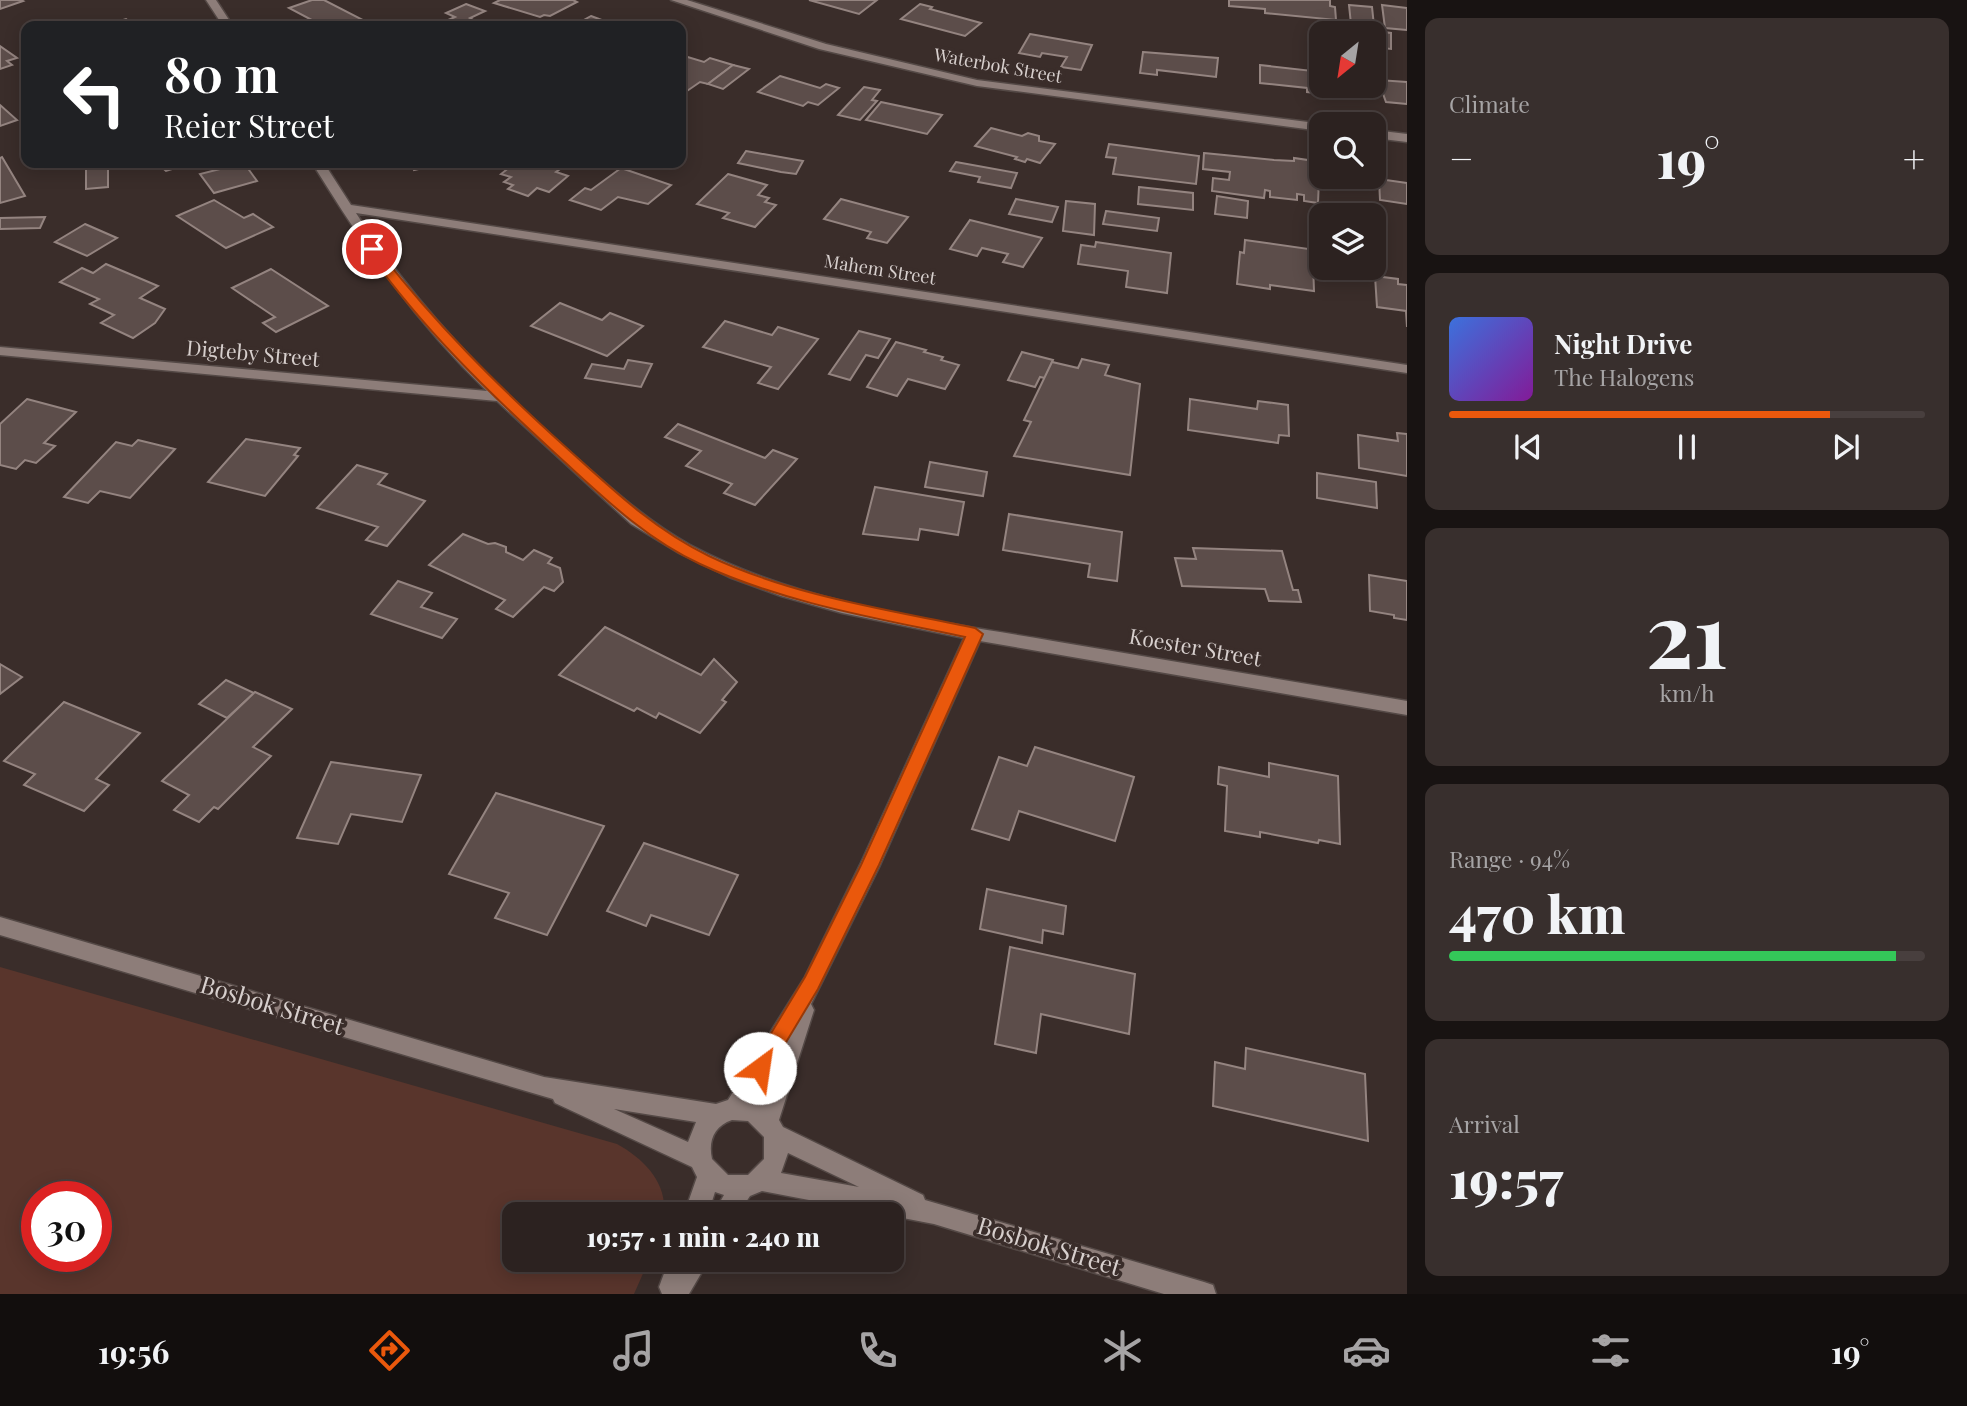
<!DOCTYPE html>
<meta charset="utf-8">
<style>
body{margin:0;font-family:"Playfair Display",serif;background:#382f2d;color:#f1f3f6;height:100vh;display:flex;flex-direction:column;font-size:26px;white-space:nowrap}
*{box-sizing:border-box;margin:0}
p{font-size:23px;color:#a6a4a5}
.icon{flex:none;width:38px;height:38px;fill:none;stroke:currentColor;stroke-width:2;stroke-linecap:round;stroke-linejoin:round}
.map{position:relative;flex:1;overflow:hidden}
.panel{display:flex;flex-direction:column;gap:18px;padding:18px;background:#181312;width:560px}
.panel>*{flex:none}
.top-card{position:absolute;left:21px;top:21px;width:665px;height:147px;border-radius:14px;box-shadow:0 4px 18px #0003,0 0 0 2px #483f3e;background:#202124;color:#fff;overflow:hidden}
.needle{width:46px;rotate:210deg}
.controls{position:absolute;left:1309px;top:21px;display:grid;gap:14px}
.controls a{display:grid;place-items:center;width:77px;height:77px;border-radius:14px;background:#2c2220;box-shadow:0 4px 18px #0003,0 0 0 2px #483f3e;font-size:35px}
.speed{position:absolute;left:21px;top:1181px;display:flex;gap:14px;font-size:35px;font-weight:700;text-align:center}
.speed>*{display:grid;place-content:center;width:91px;height:91px;border-radius:50%;background:#2c2220;box-shadow:0 4px 18px #0003,0 0 0 2px #483f3e;line-height:1}
.speed .limit{border:10px solid #d22;background:#fff;color:#111}
.pin{position:absolute;display:grid;place-items:center;width:60px;height:60px;color:#fff;margin:-30px;border:4px solid #fff;border-radius:50%;box-shadow:0 2px 7px #0007}
.me{position:absolute;width:77px;margin:-38px;rotate:31deg;stroke-linejoin:round;filter:drop-shadow(0 0 5px #0008)}
.turn{display:flex;align-items:center;gap:24px;height:147px;padding:0 28px;font-size:32px}
.turn .icon{width:91px;height:91px;stroke-width:2.5}
.turn b{display:block;font-size:49px;line-height:60px}
.big{font-size:52px;font-weight:800;line-height:1.1}
.panel .tile{flex:1;display:flex;flex-direction:column;justify-content:center;gap:10px;min-width:0;padding:0 24px;border-radius:14px;background:#382f2d}
.panel .dial{align-items:center;gap:0}
.dial b{font-size:91px;line-height:1}
.song{display:flex;align-items:center;gap:21px}
.cover{width:84px;height:84px;border-radius:10px;background:linear-gradient(135deg,hsl(220 70% 55%),hsl(290 70% 35%))}
.played{height:7px;border-radius:4px;background:linear-gradient(90deg,#ea580c 80%,#483f3e 80%)}
.keys{display:flex;justify-content:space-around;direction:ltr}
.heat{display:flex;justify-content:space-between;align-items:center;font-size:38px;direction:ltr}
.charge{height:10px;border-radius:5px;background:linear-gradient(90deg,#34c759 94%,#483f3e 0)}
.trip{position:absolute;left:502px;top:1202px;width:402px;height:70px;border-radius:14px;background:#2c2220;box-shadow:0 4px 18px #0003,0 0 0 2px #483f3e;font-weight:800;line-height:70px;text-align:center}
.tabs{display:flex;height:112px;justify-content:space-around;align-items:center;background:#120e0d;color:#a6a4a5}
.tabs .icon{width:49px;height:49px}
.tabs .current{color:#ea580c}
.tabs b{font-size:32px;color:#f1f3f6}
main{display:flex;flex:1;min-height:0}
.map>svg:first-child{display:block}
</style>
<main>
<div class="map">
<svg width="1407" height="1294" viewBox="0 0 1407 1294">
<rect width="100%" height="100%" fill="#3a2d2a"/>
<path fill="#59352c" fill-rule="evenodd" d="M0 967 617 1144C644 1159 667 1182 664 1214H514V1260H649L634 1294H0ZM37 1197H96V1256H37Z"/>
<g fill="#5c4d4a" stroke="#948480" stroke-width="2">
<polygon points="0,0 21,0 23,1 0,9"/>
<polygon points="312,0 324,0 363,20 347,26 323,26 289,8"/>
<polygon points="500,0 573,0 577,2 550,16 544,15 540,17 494,3"/>
<polygon points="809,0 877,0 859,14"/>
<polygon points="1229,0 1330,0 1330,6 1335,7 1336,20 1265,13 1265,9 1229,6"/>
<polygon points="466,4 485,11 470,18 484,26 460,26 446,21 455,17 446,13"/>
<polygon points="920,4 932,7 930,9 981,23 965,36 901,19"/>
<polygon points="1349,5 1372,7 1374,26 1351,24"/>
<polygon points="1382,5 1407,8 1407,30 1385,28"/>
<polygon points="591,16 610,23 603,26 573,26"/>
<polygon points="126,19 135,26 103,26"/>
<polygon points="1351,28 1391,33 1391,49 1374,47 1374,33 1351,33"/>
<polygon points="1030,34 1092,45 1081,70 1061,67 1067,57 1042,53 1040,57 1019,53"/>
<polygon points="0,46 17,58 7,61 12,65 0,69"/>
<polygon points="1143,52 1218,58 1216,77 1157,70 1157,75 1140,73"/>
<polygon points="681,55 704,62 710,58 733,65 708,84 700,82 687,91 681,89"/>
<polygon points="733,65 749,69 723,89 708,84"/>
<polygon points="1260,65 1321,72 1321,67 1321,86 1350,86 1351,93 1324,90 1324,94 1307,92 1307,88 1260,83"/>
<polygon points="780,76 820,88 826,84 839,88 818,105 808,102 803,106 758,92"/>
<polygon points="1378,80 1407,82 1407,104 1386,102"/>
<polygon points="864,87 880,90 872,100 877,101 860,120 838,115"/>
<polygon points="881,102 942,115 927,134 866,120"/>
<polygon points="0,105 17,120 0,126"/>
<polygon points="991,128 1022,136 1028,133 1039,136 1039,141 1055,144 1040,163 1027,159 1025,162 1015,159 1017,157 975,146"/>
<polygon points="1109,144 1199,156 1196,184 1113,174 1116,158 1106,157"/>
<polygon points="746,151 803,161 796,174 781,172 738,163"/>
<polygon points="1204,153 1274,160 1294,161 1294,158 1321,162 1323,180 1319,179 1318,203 1304,201 1304,195 1297,194 1297,200 1270,197 1270,191 1265,190 1264,198 1212,191 1213,178 1229,180 1230,172 1203,169"/>
<polygon points="2,157 25,196 0,203 0,158"/>
<polygon points="956,162 1017,173 1011,188 978,182 980,177 950,171"/>
<polygon points="86,163 108,163 108,187 86,189"/>
<polygon points="157,163 192,163 166,171"/>
<polygon points="244,163 257,181 214,193 200,174"/>
<polygon points="381,163 444,163 414,170 410,163 386,169"/>
<polygon points="515,163 564,163 567,164 556,172 568,176 549,192 537,188 528,196 508,189 513,185 504,182 511,177 501,174"/>
<polygon points="621,168 671,185 648,204 618,197 601,210 570,200 585,188 591,190"/>
<polygon points="728,174 767,185 758,195 769,198 765,202 776,205 755,227 723,218 729,213 697,204"/>
<polygon points="1379,179 1407,183 1407,204 1380,200"/>
<polygon points="1139,187 1193,193 1193,210 1138,204"/>
<polygon points="1217,196 1248,201 1247,218 1215,214"/>
<polygon points="841,199 908,217 887,243 867,238 871,232 824,219"/>
<polygon points="1016,199 1058,207 1052,222 1009,214"/>
<polygon points="214,200 244,218 253,214 273,227 226,248 177,216"/>
<polygon points="1066,201 1095,204 1094,235 1063,231"/>
<polygon points="1106,211 1159,218 1157,231 1103,224"/>
<polygon points="45,217 40,228 0,229 0,218"/>
<polygon points="970,220 1042,238 1023,267 1003,262 1008,254 982,248 977,256 950,249"/>
<polygon points="85,224 117,238 87,256 55,242"/>
<polygon points="1245,240 1309,249 1309,262 1313,263 1314,291 1270,285 1270,289 1237,284 1240,252 1244,253"/>
<polygon points="1096,242 1171,253 1167,293 1126,287 1128,271 1078,264 1081,245 1095,247"/>
<polygon points="106,264 158,286 140,298 165,309 155,323 133,338 101,323 114,315 90,304 99,299 60,282 82,268 93,273"/>
<polygon points="271,269 328,306 276,332 263,323 275,317 232,288"/>
<polygon points="1375,276 1398,279 1398,284 1407,285 1407,327 1406,311 1377,307"/>
<polygon points="560,303 602,320 610,313 643,326 607,356 531,326"/>
<polygon points="725,321 772,335 778,327 818,339 778,389 758,383 771,367 703,347"/>
<polygon points="859,331 890,339 878,358 866,355 850,380 829,374"/>
<polygon points="896,342 926,350 924,352 943,357 941,360 959,365 945,389 908,379 897,396 867,387"/>
<polygon points="1022,352 1053,360 1045,378 1040,377 1035,387 1008,380"/>
<polygon points="1082,359 1109,365 1105,375 1140,384 1130,475 1014,456 1031,422 1024,420 1052,362 1078,368"/>
<polygon points="628,360 652,364 641,387 585,378 592,364 624,369"/>
<polygon points="27,399 76,412 44,443 55,446 36,463 25,460 16,469 0,465 0,424"/>
<polygon points="1190,399 1257,409 1258,401 1288,405 1289,436 1279,435 1278,443 1188,430"/>
<polygon points="678,424 765,458 773,450 797,459 755,505 724,493 732,484 686,466 701,451 665,437"/>
<polygon points="1397,433 1407,434 1407,476 1359,468 1358,435 1398,441"/>
<polygon points="246,439 300,448 294,455 298,456 265,496 208,482"/>
<polygon points="138,440 175,449 130,498 100,491 88,503 64,497 116,442 132,446"/>
<polygon points="930,462 987,472 983,496 925,487"/>
<polygon points="357,465 387,474 378,484 425,501 387,546 366,540 378,527 317,508"/>
<polygon points="1317,473 1376,482 1377,508 1317,498"/>
<polygon points="875,487 964,502 958,535 920,529 918,540 863,534"/>
<polygon points="1009,514 1122,532 1117,581 1088,577 1090,564 1003,550"/>
<polygon points="463,534 488,544 495,543 506,547 506,552 523,560 534,550 552,558 548,563 560,568 563,582 554,591 544,587 513,617 496,609 505,600 429,565"/>
<polygon points="1193,548 1282,551 1293,590 1298,590 1301,602 1269,601 1265,589 1182,586 1175,558 1196,559"/>
<polygon points="1369,575 1407,581 1407,620 1394,618 1394,615 1370,611"/>
<polygon points="398,581 432,593 421,607 457,619 442,638 371,614"/>
<polygon points="605,627 701,675 714,659 737,682 722,700 726,702 700,733 659,713 656,718 637,708 634,711 559,675"/>
<polygon points="0,664 22,677 0,694"/>
<polygon points="226,680 254,693 227,718 199,704"/>
<polygon points="255,692 292,709 253,747 271,756 218,809 214,807 199,822 174,810 189,795 162,781"/>
<polygon points="64,702 140,733 96,779 109,785 84,811 24,785 35,774 4,761"/>
<polygon points="1035,747 1134,777 1115,841 1019,811 1009,840 972,829 999,757 1027,766"/>
<polygon points="331,762 421,775 402,822 351,814 338,844 297,838"/>
<polygon points="1269,763 1338,776 1340,844 1319,840 1318,843 1260,832 1260,837 1225,831 1227,786 1218,784 1219,767 1269,777"/>
<polygon points="496,793 604,826 547,935 495,918 509,893 449,874"/>
<polygon points="644,843 738,875 709,935 651,915 646,926 607,911"/>
<polygon points="987,889 1066,906 1063,934 1043,930 1042,943 980,929"/>
<polygon points="1010,947 1135,974 1129,1034 1041,1014 1036,1053 995,1044"/>
<polygon points="1246,1048 1365,1074 1368,1141 1213,1106 1215,1062 1245,1069"/>
</g>
<g fill="none" stroke-linecap="round" stroke-linejoin="round">
<defs>
<g id="minor">
<polygon points="206,0 216,0 233,26 223,26"/>
<polygon points="671,0 687,0 826,44 977,80 1324,124 1321,124 1321,131 977,86 819,49"/>
<polygon points="1374,130 1407,134 1407,142 1374,138"/>
<path d="M312 163H324L351 205 1407 365V373L356 213C415 305 489 380 570 452 609 486 645 520 690 545 801 604 931 620 1053 641 1171 661 1289 681 1407 701V715L980 641 880 865 811 1004 814 1010 779 1120 783 1127 923 1195 925 1200 1204 1282 1213 1285 1216 1294H1164L934 1224 762 1191 750 1196 738 1214H713L724 1195 715 1192 708 1214H684L697 1177 692 1167 555 1103 553 1099 0 935V917L544 1077 716 1104 728 1100 805 977 860 865 964 638 842 613 781 596 729 577 679 553 631 524 497 401 0 355V347L487 391C414 321 365 248 312 163ZM775 1063 761 1105 752 1101ZM614 1109 696 1122 688 1142ZM732 1120 748 1121 764 1137V1159L748 1175H728L712 1159C708 1141 714 1126 732 1120ZM788 1153 859 1187 781 1173Z"/>
<polygon points="669,1260 709,1260 689,1294 662,1294 659,1287"/>
</g>
</defs>
<use href="#minor" stroke="#544946" stroke-width="3"/>
<use href="#minor" fill="#8d7d79" fill-rule="evenodd"/>
</g>
<path fill="#ea580c" stroke="#983908" stroke-width="2" d="M372 246 376 247C433 322 500 388 570 451 614 491 655 530 709 556 793 596 885 609 975 628L983 634 879 865 818 989 767 1074 760 1077 753 1074 750 1068 805 977 861 865 965 637C875 618 784 603 700 564 644 538 602 496 557 455 488 392 420 326 366 249Z"/>
<g text-anchor="middle" stroke-width="7" stroke-linejoin="round" paint-order="stroke">
<g font-size="18" fill="#d7cfcd" stroke="#3a2d2a">
<text transform="translate(998 66) rotate(10)" y="6">Waterbok Street</text>
<text transform="translate(880 270) rotate(9)" y="6">Mahem Street</text>
</g>
<g font-size="21" fill="#d7cfcd" stroke="#3a2d2a">
<text transform="translate(253 354) rotate(5)" y="7">Digteby Street</text>
<text transform="translate(1195 648) rotate(10)" y="7">Koester Street</text>
</g>
<g font-size="24" fill="#d7cfcd" stroke="#3a2d2a">
<text transform="translate(272 1006) rotate(17)" y="8">Bosbok Street</text>
<text transform="translate(1049 1247) rotate(17)" y="8">Bosbok Street</text>
</g>
</g>
</svg>
<div class="controls">
<a><svg class="needle" viewBox="-14 -14 28 28"><path d="M0-13l5 13h-10z" fill="#e53935"/><path d="M0 13l5-13h-10z" fill="#a6a4a5"/></svg></a>
<a><svg class="icon" aria-label="search" viewBox="0 0 24 24"><circle cx="10" cy="10" r="6"/><path d="M15 15l6 6"/></svg></a>
<a><svg class="icon" aria-label="layers" viewBox="0 0 24 24"><path d="M12 4l9 5-9 5-9-5zM3 14l9 5 9-5"/></svg></a>
</div>
<div class="speed"><div class="limit">30</div></div>
<div class="pin" style="left:372px;top:249px;background:#d93025"><svg class="icon" aria-label="arrive" viewBox="0 0 24 24"><path d="M6 21V4h12l-3 4 3 4H6"/></svg></div>
<svg class="me" style="left:760px;top:1068px" viewBox="-20 -20 40 40"><circle r="19" fill="#fff"/><path d="M0-13L10 11 0 6-10 11z" fill="#ea580c"/></svg>
<div class="trip">19:57 · 1 min · 240 m</div>
<div class="top-card">
<div class="turn"><svg class="icon" aria-label="left" viewBox="0 0 24 24"><path d="M17 20v-9H6M10 6l-5 5 5 5"/></svg><div><b>80 m</b>Reier Street</div></div>
</div>
</div>
<section class="panel">
<div class="tile"><p>Climate</p>
<div class="heat"><a>−</a><b class="big">19°</b><a>+</a></div>
</div>
<div class="tile">
<div class="song"><i class="cover"></i><div><b>Night Drive</b><p>The Halogens</p></div></div>
<div class="played"></div>
<div class="keys"><svg class="icon" aria-label="previous" viewBox="0 0 24 24"><path d="M18 5L8 12l10 7zM5 5v14"/></svg><svg class="icon" aria-label="pause" viewBox="0 0 24 24"><path d="M8 5v14M16 5v14"/></svg><svg class="icon" aria-label="next" viewBox="0 0 24 24"><path d="M6 5l10 7-10 7zM19 5v14"/></svg></div>
</div>
<div class="tile dial"><b>21</b><p>km/h</p></div>
<div class="tile"><p>Range · 94%</p><b class="big">470 km</b><div class="charge"></div></div>
<div class="tile"><p>Arrival</p><b class="big">19:57</b></div>
</section>
</main>
<nav class="tabs">
<b>19:56</b>
<svg class="icon current" aria-label="directions" viewBox="0 0 24 24"><path d="M12 3l9 9-9 9-9-9zM9 14v-3h6M13 9l2 2-2 2"/></svg>
<svg class="icon" aria-label="music" viewBox="0 0 24 24"><path d="M9 18V5l10-2v13"/><circle cx="6" cy="18" r="3"/><circle cx="16" cy="16" r="3"/></svg>
<svg class="icon" aria-label="phone" viewBox="0 0 24 24"><path d="M5 4h4l2 5-3 2q2 4 5 5l2-3 5 2v4C11 20 4 13 5 4z"/></svg>
<svg class="icon" aria-label="climate" viewBox="0 0 24 24"><path d="M12 3v18M4 7l16 10M4 17L20 7"/></svg>
<svg class="icon" aria-label="car" viewBox="0 0 24 24"><path d="M5 17H2v-5l4-1 3-4h7l3 4 3 1v5h-3M9 17h6M6 11h13"/><circle cx="7" cy="17" r="2"/><circle cx="17" cy="17" r="2"/></svg>
<svg class="icon" aria-label="filters" viewBox="0 0 24 24"><path d="M4 7h16M4 17h16"/><circle cx="9" cy="7" r="2"/><circle cx="15" cy="17" r="2"/></svg>
<b>19°</b>
</nav>
